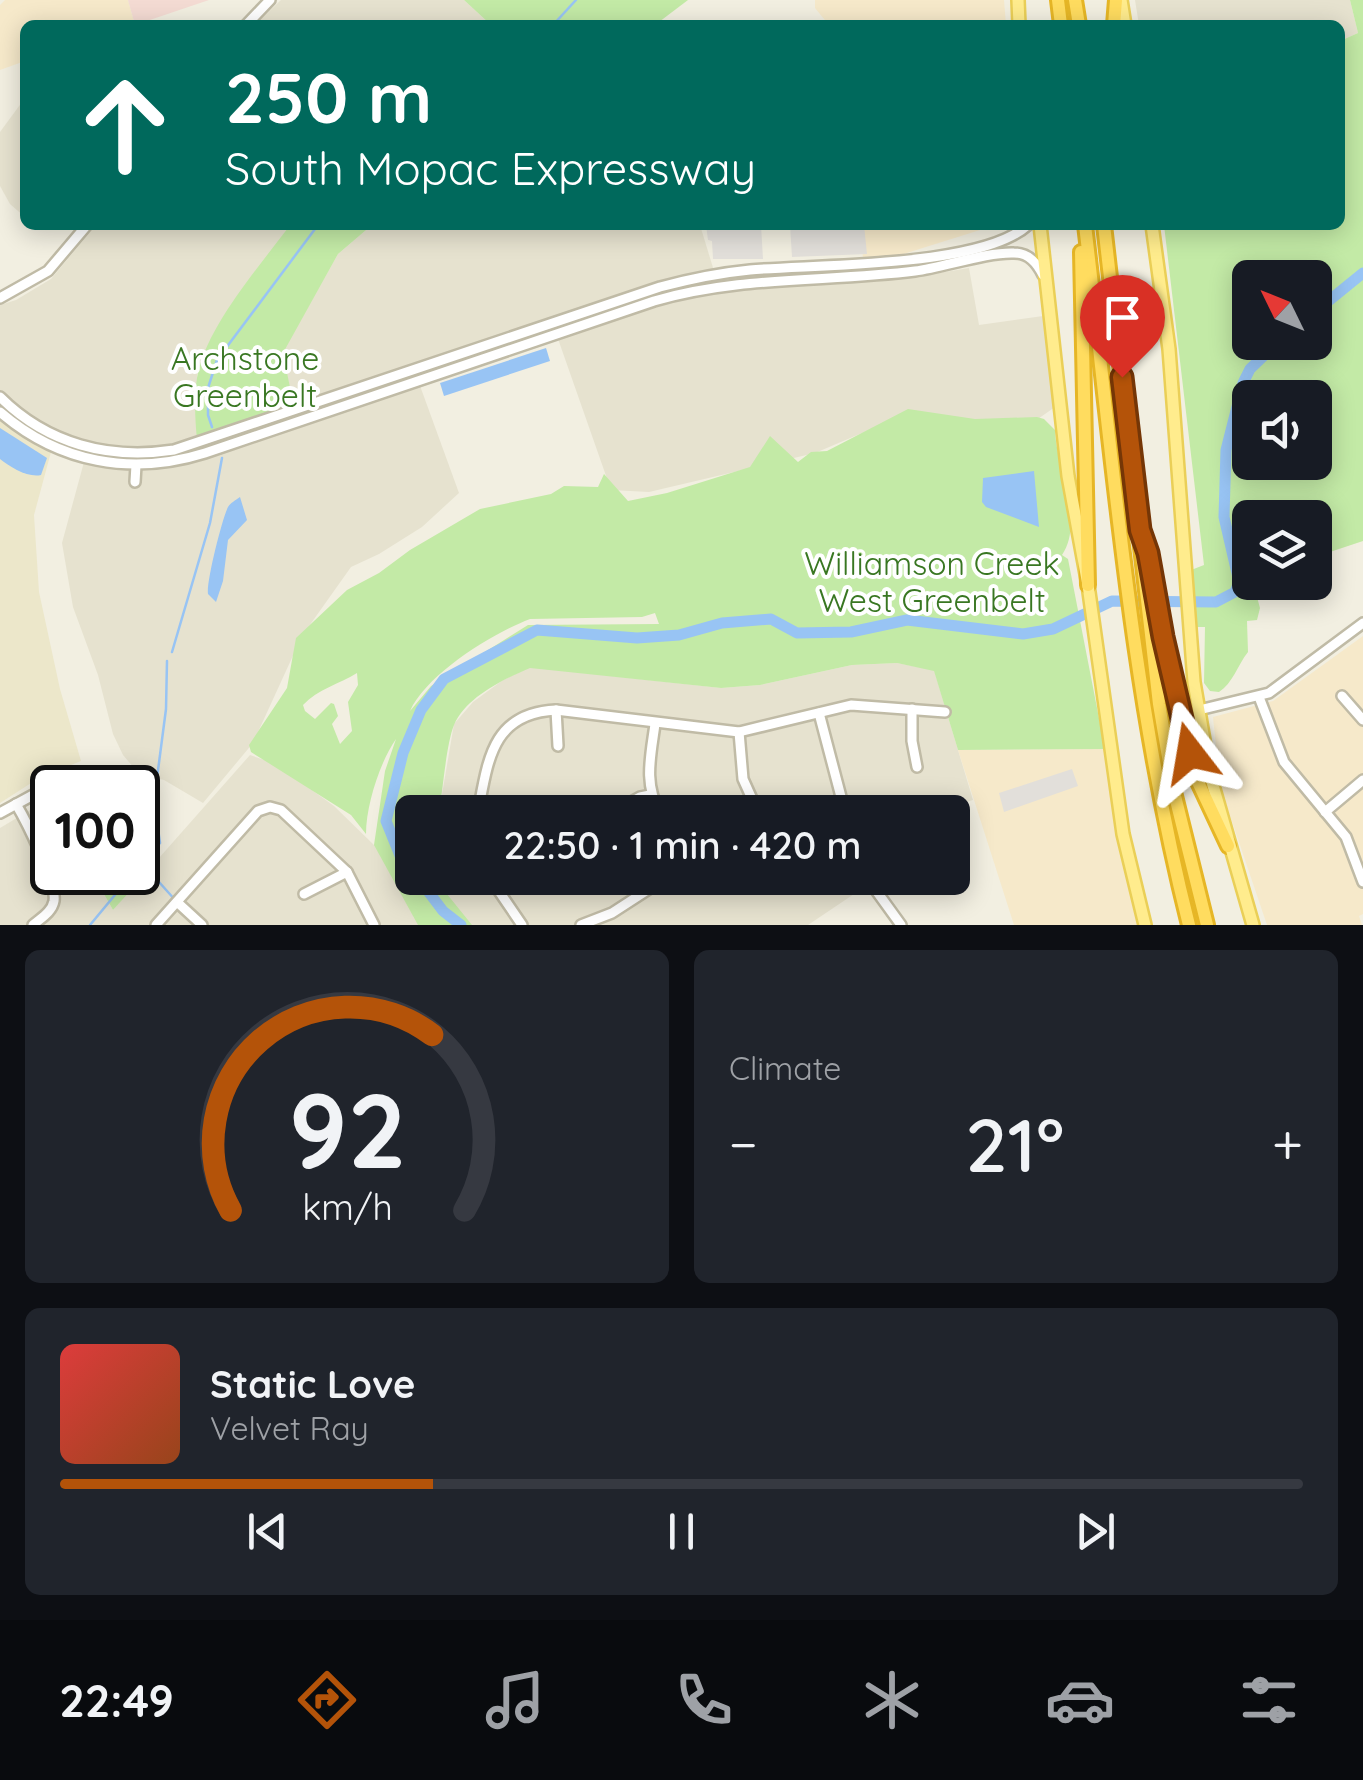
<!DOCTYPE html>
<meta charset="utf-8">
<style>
body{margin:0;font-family:Quicksand,sans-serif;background:#20242c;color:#f1f3f6;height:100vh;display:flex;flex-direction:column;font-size:38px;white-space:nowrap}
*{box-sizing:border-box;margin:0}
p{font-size:32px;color:#9ea1a6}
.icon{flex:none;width:55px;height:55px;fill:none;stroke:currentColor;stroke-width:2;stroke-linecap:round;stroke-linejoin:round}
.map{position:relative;height:925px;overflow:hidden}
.drawer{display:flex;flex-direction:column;gap:25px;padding:25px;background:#0d0f14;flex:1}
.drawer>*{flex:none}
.hud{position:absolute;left:20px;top:20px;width:1325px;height:210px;border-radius:15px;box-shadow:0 5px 25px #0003;background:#00695c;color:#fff;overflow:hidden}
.needle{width:65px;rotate:313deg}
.fabs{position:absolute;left:1232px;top:260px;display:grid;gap:20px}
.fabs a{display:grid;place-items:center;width:100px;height:100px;border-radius:15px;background:#171b24;box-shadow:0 5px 25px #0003;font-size:50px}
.speed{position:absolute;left:30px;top:765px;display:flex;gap:20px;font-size:50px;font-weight:700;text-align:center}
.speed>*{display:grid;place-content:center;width:130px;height:130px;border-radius:50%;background:#171b24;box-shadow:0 5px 25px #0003;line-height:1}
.speed .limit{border:5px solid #111;border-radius:15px;background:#fff;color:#111}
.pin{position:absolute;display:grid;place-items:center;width:85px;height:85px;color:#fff;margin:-102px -42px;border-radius:50% 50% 50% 0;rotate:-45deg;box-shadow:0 0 10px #0007}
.pin .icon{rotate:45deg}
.me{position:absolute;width:110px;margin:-55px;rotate:346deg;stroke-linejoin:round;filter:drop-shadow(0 0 8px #0008)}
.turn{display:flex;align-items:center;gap:35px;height:210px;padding:0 40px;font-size:45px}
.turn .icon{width:130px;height:130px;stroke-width:2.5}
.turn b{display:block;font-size:70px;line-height:85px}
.big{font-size:75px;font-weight:600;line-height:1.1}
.drawer .widget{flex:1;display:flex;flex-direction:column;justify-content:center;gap:15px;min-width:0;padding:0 35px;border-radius:15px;background:#20242c}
.drawer .dial{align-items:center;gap:0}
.dial svg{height:260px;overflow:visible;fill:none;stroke:#363941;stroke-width:7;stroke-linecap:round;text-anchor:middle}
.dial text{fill:#f1f3f6;stroke:none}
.song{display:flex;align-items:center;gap:30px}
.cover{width:120px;height:120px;border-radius:15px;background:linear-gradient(135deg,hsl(0 70% 55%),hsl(20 70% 35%))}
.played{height:10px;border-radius:5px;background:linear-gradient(90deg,#b45309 30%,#363941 30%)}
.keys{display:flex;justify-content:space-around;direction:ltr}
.heat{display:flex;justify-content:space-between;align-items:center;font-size:55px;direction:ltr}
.drawer .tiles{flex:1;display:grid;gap:25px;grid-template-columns:1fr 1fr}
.widget:last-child{grid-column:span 2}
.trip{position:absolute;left:395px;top:795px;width:575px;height:100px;border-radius:15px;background:#171b24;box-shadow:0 5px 25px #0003;font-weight:600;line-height:100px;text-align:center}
.menu{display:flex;height:160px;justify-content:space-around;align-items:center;background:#090b0e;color:#9ea1a6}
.menu .icon{width:70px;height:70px}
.menu .active{color:#b45309}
.menu b{font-size:45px;color:#f1f3f6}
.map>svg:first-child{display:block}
</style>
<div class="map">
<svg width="1363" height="925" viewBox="0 0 1363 925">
<rect width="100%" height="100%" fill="#f2efe1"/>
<g fill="#e6e2cf">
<polygon points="281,0 464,0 491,25 255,25"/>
<polygon points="1135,0 1350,0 1358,33 1340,41 1340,25 1139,25"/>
<polygon points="25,98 25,217 10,204 0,186 0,132"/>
<polygon points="96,225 290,225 221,322 208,347 197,374 197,440 169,448 140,451 80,443 50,431 20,411 0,392 0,305 16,300 51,279"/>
<polygon points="372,225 700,225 714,271 294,407 282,353 338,254"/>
<polygon points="969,268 979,325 1043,316 1055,407 1015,435 888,422 815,453 649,492 611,490 557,336 647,305 739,285 939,273"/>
<polygon points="419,383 459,493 422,527 379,554 351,567 302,636 253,743 203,803 164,780 140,775 123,755 113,734 98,675 73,607 62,543 84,462 133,468 168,466"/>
<polygon points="897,663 934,670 973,800 933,812 439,812 454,724 473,702 503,680 530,667 721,688 760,685 852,665"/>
<polygon points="250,755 276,764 334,806 374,845 412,846 412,878 855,878 863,888 808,925 0,925 0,828 52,797 52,872 92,873 113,910"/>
</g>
<g fill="#f6e9ca">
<polygon points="5,0 128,0 135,25 25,25 25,61 0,70 0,5"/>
<polygon points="815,0 1004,0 1006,25 829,25 815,8"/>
<polygon points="861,225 996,225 894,257 863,260"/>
<polygon points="1363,636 1363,914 1359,916 1362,925 1267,925 1220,786 1213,717 1273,701"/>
<polygon points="1105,749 1114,820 1137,925 1014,925 958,750"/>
</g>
<polygon fill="#ece7ca" points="0,417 51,452 34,515 39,592 60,689 81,761 39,778 0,803"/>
<polygon fill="#f4dbd3" points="128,0 209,0 135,25"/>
<g fill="#c3eaa6" fill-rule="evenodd">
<polygon points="464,0 688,0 655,25 491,25"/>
<path d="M1350 0H1363V541L1315 557V518H1250V582L1260 583 1255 590 1260 608 1257 620 1247 621 1248 652C1237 666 1233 683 1219 692L1210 691 1204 683 1205 627H1190L1186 572 1204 565 1164 225H1340V41L1358 33ZM1250 278H1315V342H1250ZM1250 398H1315V462H1250Z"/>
<path d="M290 225H372L338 254 283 353 294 407 197 440C195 419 194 398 197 378 205 328 260 266 290 225Z"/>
<path d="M908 409 975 419 1037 417 1044 419 1055 430C1056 469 1085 520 1062 555L1068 559 1105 749 958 750 934 671 897 663 852 665 760 685 721 688 530 668C504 679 466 697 454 725 446 745 443 790 439 812H412V878H434L472 925H418L374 845 385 771 396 739C380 762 366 805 366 834L351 815 251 752 249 745 287 688 296 638 347 590 379 573 410 550 480 509 551 494 564 486 598 487 604 474 628 501 667 493 750 467 770 436 798 462 811 452 827 451ZM655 613 659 624 528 625 431 686 410 711C427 674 491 634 530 619L642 617ZM357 673 358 685 348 702 352 731 340 744 332 724 338 716 334 704 331 703 315 719 305 711 303 705C318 689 339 684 357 673Z"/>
<polygon points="138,870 143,877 113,910 92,873"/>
</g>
<g fill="#e2dfda">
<polygon points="706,225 761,225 763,259 713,259 712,241 708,240"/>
<polygon points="790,225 864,225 867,254 792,257"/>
<polygon points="1072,769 1078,786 1004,812 999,793"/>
</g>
<g fill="#98c4f4">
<polygon points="546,348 550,361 444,396 440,383"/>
<path d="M0 428 47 458 41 475C28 478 10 467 0 459Z"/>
<polygon points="1034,471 1039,527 986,507 982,502 983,478"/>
<path d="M240 497 247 520 228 540 223 581 216 602 208 594C206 583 222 519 228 507 231 502 235 501 240 497Z"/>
</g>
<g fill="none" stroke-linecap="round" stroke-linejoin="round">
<g stroke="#98c4f4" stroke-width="2.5">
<polyline points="553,25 576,0"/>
<polyline points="212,427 208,415 208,388 217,360 318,225"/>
<polyline points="172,652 210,523 222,458"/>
<polyline points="142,863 176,901"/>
<polyline points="138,869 160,843 154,801 166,709 167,661"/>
<polyline points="90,925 134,872"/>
</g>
<g stroke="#98c4f4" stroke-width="11">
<polyline points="1315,312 1363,273"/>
<polyline points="412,873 403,863 386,821 403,753 421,710 444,679 537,630 637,638 679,635 722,623 771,619 797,633 851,632 907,620 1023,634 1053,629 1112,601 1216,602 1235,592 1239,582 1224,517 1226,450 1243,383 1250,369 1278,342"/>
<polyline points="418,878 443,911 461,925"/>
</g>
<defs>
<g id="minor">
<polyline points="246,25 270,0"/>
<polyline points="0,298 48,271 87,225"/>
<path d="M0 397C47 444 109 460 174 450L660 287C690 279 719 273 750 270 815 264 981 268 1028 225"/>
<path d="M0 412C59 463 132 476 205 453L654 301C740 276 827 282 915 271 945 267 986 252 1014 253 1029 253 1037 263 1043 275"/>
<polyline points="135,482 136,465"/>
<polyline points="1342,696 1363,720"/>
<polyline points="1259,697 1284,762 1346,837 1363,882"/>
<polyline points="912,709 912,741 917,767"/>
<polyline points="556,710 558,746"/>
<polyline points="1199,710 1269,693 1363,623"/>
<polyline points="819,713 845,812"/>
<path d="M655 724C651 755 643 784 660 812"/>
<polyline points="739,732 743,779 757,810"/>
<path d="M16 804C26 821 57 882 54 901 52 912 41 918 33 925"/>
<path d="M478 812C488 760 492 713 556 710L739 732 851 705 945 712"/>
<polyline points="613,812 640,797 650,795"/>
<polyline points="1325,812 1363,780"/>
<polyline points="0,813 55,783"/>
<polyline points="490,878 522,925"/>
<polyline points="867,878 901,925"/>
<polyline points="304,894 347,872"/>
<polyline points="177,902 202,925"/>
<polyline points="156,925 258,811 270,807 281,810 347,872 374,925"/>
<polyline points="581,925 612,913 666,878"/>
</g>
<g id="major">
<polyline points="1018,0 1019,25"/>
<polyline points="1121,0 1125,25"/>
<polyline points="1040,225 1068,476 1088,585 1123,834 1145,925"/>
<polyline points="1152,225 1169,349 1194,682 1210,775 1253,925"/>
</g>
<g id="highway">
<polyline points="1058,0 1061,25"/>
<polyline points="1075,0 1079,25"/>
<polyline points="1114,25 1116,0"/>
<path d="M1085 225C1113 459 1131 696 1189 925"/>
<polyline points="1104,225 1159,704 1174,792 1207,925"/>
<polyline points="1081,252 1088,585"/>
<polyline points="1155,595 1198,782 1228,846"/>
</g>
</defs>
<use href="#minor" stroke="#c0bba6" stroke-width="14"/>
<use href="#major" stroke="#eacf57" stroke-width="16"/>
<use href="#highway" stroke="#e6b626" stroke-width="18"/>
<use href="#minor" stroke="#fff" stroke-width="9"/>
<use href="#major" stroke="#ffec8d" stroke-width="11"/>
<use href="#highway" stroke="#ffdc5f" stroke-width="12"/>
</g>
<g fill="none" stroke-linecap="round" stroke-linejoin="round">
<defs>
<polyline id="route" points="1122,377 1140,530 1148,553 1163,637 1190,753"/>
</defs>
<use href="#route" stroke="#753606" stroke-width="25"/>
<use href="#route" stroke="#b45309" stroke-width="18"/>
</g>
<g text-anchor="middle" stroke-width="8" stroke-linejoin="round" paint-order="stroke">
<g font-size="32" fill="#397722" stroke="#fff">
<text x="245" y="370">Archstone<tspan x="245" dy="37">Greenbelt</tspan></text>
<text x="932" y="575">Williamson Creek<tspan x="932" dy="37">West Greenbelt</tspan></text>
</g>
</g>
</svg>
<div class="fabs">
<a><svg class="needle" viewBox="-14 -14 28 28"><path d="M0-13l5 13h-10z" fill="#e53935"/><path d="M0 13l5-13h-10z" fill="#9ea1a6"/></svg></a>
<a><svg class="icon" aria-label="sound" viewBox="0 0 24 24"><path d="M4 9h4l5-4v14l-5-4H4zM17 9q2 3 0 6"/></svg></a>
<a><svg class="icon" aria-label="layers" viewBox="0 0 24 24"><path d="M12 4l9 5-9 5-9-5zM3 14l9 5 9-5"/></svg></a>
</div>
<div class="speed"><div class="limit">100</div></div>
<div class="pin" style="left:1122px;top:377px;background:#d93025"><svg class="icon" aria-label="arrive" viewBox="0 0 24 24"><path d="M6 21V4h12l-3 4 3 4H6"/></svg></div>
<svg class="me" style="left:1190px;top:753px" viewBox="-20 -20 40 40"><path d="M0-17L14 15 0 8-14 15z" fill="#b45309" stroke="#fff" stroke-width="4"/></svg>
<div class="trip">22:50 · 1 min · 420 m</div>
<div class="hud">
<div class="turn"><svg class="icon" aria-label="ahead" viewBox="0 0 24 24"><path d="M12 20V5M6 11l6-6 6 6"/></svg><div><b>250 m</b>South Mopac Expressway</div></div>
</div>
</div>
<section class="drawer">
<div class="tiles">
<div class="widget dial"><svg viewBox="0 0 100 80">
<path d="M14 69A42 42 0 1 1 86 69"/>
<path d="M14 69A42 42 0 0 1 76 15" stroke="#b45309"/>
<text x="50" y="56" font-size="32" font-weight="700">92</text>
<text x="50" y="72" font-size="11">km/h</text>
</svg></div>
<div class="widget"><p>Climate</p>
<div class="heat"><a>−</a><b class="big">21°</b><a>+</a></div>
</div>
<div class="widget">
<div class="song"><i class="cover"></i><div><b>Static Love</b><p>Velvet Ray</p></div></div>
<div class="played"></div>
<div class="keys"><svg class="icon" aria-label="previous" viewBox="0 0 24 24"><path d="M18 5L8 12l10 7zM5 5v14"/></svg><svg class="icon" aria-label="pause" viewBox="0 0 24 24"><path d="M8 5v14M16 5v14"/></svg><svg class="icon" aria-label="next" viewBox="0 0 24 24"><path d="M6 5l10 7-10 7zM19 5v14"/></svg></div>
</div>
</div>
</section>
<nav class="menu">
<b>22:49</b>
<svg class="icon active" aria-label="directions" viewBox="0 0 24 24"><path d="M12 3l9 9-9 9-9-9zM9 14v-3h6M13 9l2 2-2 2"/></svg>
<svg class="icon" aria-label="music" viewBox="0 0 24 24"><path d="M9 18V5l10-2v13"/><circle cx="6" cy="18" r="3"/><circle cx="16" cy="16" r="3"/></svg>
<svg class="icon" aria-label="phone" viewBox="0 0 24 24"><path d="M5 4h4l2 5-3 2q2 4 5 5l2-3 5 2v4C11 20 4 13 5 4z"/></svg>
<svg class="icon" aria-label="climate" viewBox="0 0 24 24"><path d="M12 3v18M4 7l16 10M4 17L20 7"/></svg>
<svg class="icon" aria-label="car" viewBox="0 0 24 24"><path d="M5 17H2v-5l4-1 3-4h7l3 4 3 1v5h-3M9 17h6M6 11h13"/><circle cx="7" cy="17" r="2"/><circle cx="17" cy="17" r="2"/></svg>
<svg class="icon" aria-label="filters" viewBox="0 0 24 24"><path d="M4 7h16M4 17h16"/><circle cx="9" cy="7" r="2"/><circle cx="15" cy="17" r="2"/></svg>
</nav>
